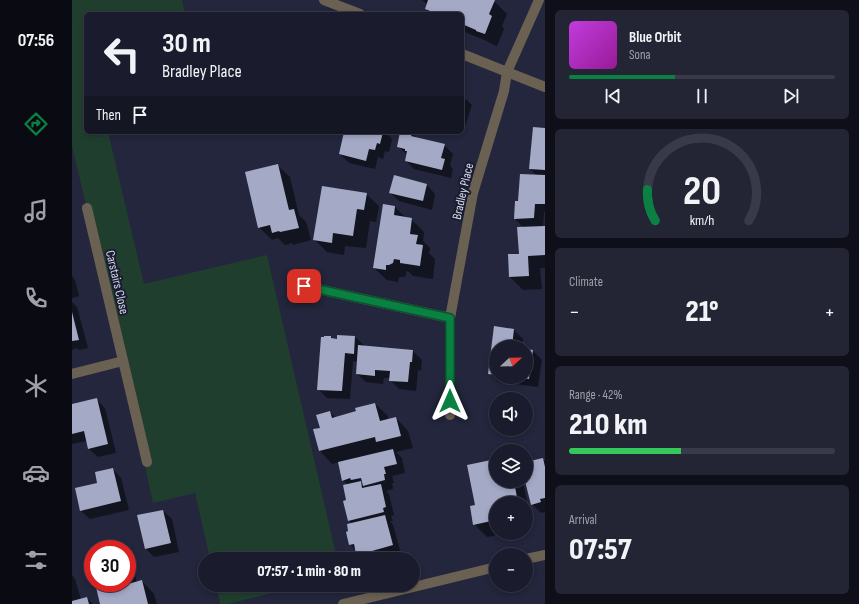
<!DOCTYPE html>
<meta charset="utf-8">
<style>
body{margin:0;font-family:"Sofia Sans Condensed",sans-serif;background:#232535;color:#f1f3f6;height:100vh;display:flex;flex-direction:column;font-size:15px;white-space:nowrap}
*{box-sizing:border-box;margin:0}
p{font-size:13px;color:#9fa1aa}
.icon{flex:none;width:22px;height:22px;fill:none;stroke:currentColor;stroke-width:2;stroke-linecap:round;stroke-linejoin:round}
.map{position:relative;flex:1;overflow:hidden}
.drawer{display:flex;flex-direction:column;gap:10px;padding:10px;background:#0e0f19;width:314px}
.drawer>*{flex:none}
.hud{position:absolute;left:12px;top:12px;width:380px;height:122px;border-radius:6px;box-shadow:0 2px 6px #0003,0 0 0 1px #383a49;background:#1a1c2d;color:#f1f3f6;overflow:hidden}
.needle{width:26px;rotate:68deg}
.fabs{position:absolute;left:417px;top:340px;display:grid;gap:8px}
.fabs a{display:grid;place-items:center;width:44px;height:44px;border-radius:50%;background:#1a1c2d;box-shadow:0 2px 6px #0003,0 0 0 1px #383a49;font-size:20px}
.speed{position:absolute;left:12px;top:540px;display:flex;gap:8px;font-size:20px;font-weight:700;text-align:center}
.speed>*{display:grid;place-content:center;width:52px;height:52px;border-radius:50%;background:#1a1c2d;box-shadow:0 2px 6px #0003,0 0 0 1px #383a49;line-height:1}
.speed .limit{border:6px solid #d22;background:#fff;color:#111}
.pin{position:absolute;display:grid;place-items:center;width:34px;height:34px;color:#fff;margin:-17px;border-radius:8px;box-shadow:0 2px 6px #0006}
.me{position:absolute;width:44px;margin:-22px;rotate:0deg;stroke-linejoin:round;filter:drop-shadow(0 0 3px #0008)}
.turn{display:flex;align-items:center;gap:14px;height:84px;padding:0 12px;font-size:18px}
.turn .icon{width:52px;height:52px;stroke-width:2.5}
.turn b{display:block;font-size:28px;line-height:34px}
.then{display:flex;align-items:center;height:38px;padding:0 12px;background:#0003;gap:8px;font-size:15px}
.big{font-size:30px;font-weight:800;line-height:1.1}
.drawer .widget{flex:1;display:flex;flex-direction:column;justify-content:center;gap:6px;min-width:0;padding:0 14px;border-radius:6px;background:#232535}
.drawer .dial{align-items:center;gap:0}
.dial svg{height:104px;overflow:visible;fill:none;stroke:#383a49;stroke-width:7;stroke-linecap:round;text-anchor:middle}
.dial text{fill:#f1f3f6;stroke:none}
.song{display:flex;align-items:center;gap:12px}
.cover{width:48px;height:48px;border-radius:6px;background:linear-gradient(135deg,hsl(290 70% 55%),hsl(300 70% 35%))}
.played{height:4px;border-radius:2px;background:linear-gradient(90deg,#0b8043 40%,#383a49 40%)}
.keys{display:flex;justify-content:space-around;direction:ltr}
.heat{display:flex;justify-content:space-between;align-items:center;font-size:22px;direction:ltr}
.charge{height:6px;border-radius:3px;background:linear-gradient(90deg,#34c759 42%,#383a49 0)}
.trip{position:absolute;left:126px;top:552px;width:222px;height:40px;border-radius:20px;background:#1a1c2d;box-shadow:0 2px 6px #0003,0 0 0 1px #383a49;font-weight:800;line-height:40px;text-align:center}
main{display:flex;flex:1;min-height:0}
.menu{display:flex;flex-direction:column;width:72px;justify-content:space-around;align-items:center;background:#0a0b12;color:#9fa1aa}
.menu .icon{width:28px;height:28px}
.menu .on{color:#0b8043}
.menu b{font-size:18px;color:#f1f3f6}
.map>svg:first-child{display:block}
</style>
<main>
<nav class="menu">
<b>07:56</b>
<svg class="icon on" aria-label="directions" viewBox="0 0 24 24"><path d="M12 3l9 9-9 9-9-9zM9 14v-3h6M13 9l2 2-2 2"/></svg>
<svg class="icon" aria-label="music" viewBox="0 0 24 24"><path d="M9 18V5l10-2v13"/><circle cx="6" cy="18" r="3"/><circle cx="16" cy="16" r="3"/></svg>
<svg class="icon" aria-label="phone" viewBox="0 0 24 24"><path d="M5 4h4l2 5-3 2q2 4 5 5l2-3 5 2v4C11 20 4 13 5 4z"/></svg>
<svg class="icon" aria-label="climate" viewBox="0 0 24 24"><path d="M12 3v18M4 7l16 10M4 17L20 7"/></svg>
<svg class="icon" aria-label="car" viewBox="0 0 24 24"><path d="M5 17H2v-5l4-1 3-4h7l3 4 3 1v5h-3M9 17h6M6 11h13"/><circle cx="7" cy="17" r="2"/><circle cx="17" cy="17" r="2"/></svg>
<svg class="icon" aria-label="filters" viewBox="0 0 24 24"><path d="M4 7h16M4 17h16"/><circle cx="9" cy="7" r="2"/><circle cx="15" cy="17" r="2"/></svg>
</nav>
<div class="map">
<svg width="473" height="604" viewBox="0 0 473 604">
<rect width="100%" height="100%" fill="#23263c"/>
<g fill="#203e2e">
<polygon points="0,0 110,0 113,14 14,14 14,132 36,132 72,284 195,255 265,559 138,559 123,493 81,503 35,293 0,146"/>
<polygon points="144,585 233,585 156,604 148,604"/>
</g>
<g fill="#0007">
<polygon points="350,0 419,0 422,1 435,14 430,26 432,29 425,46 418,43 415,41 390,31 390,14 359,14 354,9 356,5"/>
<polygon points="390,96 400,105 393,126 391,126 390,128"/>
<polygon points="473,129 473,212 472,212 471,227 473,227 473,268 468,268 470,289 451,290 438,277 437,255 448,255 452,228 443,219 447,202 465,176 458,169"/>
<polygon points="273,132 313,132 320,139 317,152 313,151 311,159 306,157 303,169 277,163 268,154"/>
<polygon points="329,132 340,133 346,139 372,145 381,154 378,165 381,169 379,178 342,169 334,161 335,155 326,146"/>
<polygon points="377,132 389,132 388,135"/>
<polygon points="205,165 218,177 227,215 234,222 239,240 221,245 220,243 213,245 206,238 200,240 187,227"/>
<polygon points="355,185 363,194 360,210 327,201 318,193"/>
<polygon points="294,194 307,206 304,222 298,221 294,248 273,246 272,255 255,252 243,240"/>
<polygon points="323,207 334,218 339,219 352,232 351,241 358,248 357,253 363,259 361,279 341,276 337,272 334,271 334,276 330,277 327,277 326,282 315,280 302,268"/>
<polygon points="0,276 3,280 7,296 0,298"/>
<polygon points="0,302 5,307 16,348 7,350 5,348 0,350"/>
<polygon points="423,328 442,330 451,339 450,347 424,347 424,377 454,377 454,350 461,351 470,360 466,387 426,382 417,373"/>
<polygon points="259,337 261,339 266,340 283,337 292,345 292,347 341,351 350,360 349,371 346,370 344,391 327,389 318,380 318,378 312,378 311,384 294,382 285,374 286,362 281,361 278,399 255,398 246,389"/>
<polygon points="25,400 33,408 44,453 26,457 17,449 15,441 0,444 0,405"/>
<polygon points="303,404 316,416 316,420 324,418 336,431 341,448 324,452 330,458 333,473 320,476 322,483 320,483 321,489 314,491 317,494 322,515 319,516 321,521 318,521 321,525 329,554 309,559 286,559 284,551 278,544 278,532 280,524 277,520 276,500 276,485 271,480 267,462 260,464 248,451 242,430 249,429 258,412 264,418 286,412"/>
<polygon points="470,459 473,461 473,512 469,513 460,504 454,481 454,463"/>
<polygon points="424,460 424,481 451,481 460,528 454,529 454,503 424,503 424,533 436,533 415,537 402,524 404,505"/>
<polygon points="41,469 49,478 57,510 18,519 9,511 26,484"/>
<polygon points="91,511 100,519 107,552 82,557 74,549"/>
<polygon points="55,564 62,571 65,583 70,581 82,594 85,604 29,604 24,583 55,583"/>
<polygon points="0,575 3,579 9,600 15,598 21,604 0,604"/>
</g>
<g fill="#a4a9c6">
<polygon points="356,0 423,0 417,14 420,16 413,34 404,31 404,30 390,24 390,14 366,14 353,9"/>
<polygon points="461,127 473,128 473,170 457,169"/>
<polygon points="272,132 311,132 308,144 305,143 303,150 297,149 294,161 267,154"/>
<polygon points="328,132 341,132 339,136 373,144 369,158 373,159 370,170 333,161 335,151 333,151 333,149 325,147"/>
<polygon points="206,164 217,210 222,209 227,228 208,232 207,231 200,233 198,225 186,228 173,172"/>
<polygon points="448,174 473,175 473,204 463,204 462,218 442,219 443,201 446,201"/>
<polygon points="322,175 355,184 351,201 317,193"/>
<polygon points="250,186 295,193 292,210 285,209 281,236 261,233 260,243 241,240"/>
<polygon points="311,204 323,206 322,215 340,218 338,234 346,235 344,244 351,245 348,266 328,263 328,260 322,259 321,263 317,265 314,265 314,270 301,268"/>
<polygon points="473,226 473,255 456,256 457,276 437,277 436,254 447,254 445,227"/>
<polygon points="0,312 7,340 0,341"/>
<polygon points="422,326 442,329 440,347 424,347 424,375 416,374"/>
<polygon points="265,335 283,336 282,354 273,353 270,391 245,390 249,337 252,337 252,336 259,336 259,338 265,339"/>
<polygon points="286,345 341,350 340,362 338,362 336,382 317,381 318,371 303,370 303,376 284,374"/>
<polygon points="454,349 461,350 457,379 448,378 448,377 454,377"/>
<polygon points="25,398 36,444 16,449 12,431 0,434 0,404"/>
<polygon points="303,403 308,421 324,417 329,436 304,442 303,437 247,451 241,429 248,428 244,415 258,411 260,418 284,411 283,408"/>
<polygon points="321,449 325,464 312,467 314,474 312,474 313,480 291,486 289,478 279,480 278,478 270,481 266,462"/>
<polygon points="471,458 473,467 473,498 468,499 469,502 459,505 453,481 454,481 454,462"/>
<polygon points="424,459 424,481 442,481 446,503 424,503 424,520 401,525 398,506 403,505 395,465"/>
<polygon points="41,468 49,501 8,511 3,488 25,483 23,472"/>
<polygon points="289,481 290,488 309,484 314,507 311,508 312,512 276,521 271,501 274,500 271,485"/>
<polygon points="91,510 99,543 73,549 65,515"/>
<polygon points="313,515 321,545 300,551 301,557 292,559 285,559 282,544 277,545 274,532 276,531 275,524"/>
<polygon points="70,580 76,604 28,604 23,583 56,583 56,584"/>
<polygon points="15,597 17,604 0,604 0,601"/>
</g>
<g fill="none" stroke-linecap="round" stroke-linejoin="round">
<g stroke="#6b6153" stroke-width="10">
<polyline points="252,0 288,14"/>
<polyline points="390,54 473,87"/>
<polyline points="15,208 75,462"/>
<polyline points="232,286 378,318 401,193 432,91 435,72 467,0"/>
<polyline points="0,374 51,361"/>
<polyline points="378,415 378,318"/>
<polyline points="454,559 473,555"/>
<polyline points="271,604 424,567"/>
</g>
</g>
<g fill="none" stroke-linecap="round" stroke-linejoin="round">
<defs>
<polyline id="route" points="232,286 378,318 378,401"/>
</defs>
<use href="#route" stroke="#07532c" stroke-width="10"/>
<use href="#route" stroke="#0b8043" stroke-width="7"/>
</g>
<g text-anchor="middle" stroke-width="4" stroke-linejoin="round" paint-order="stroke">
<g font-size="13" fill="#d5d8e7" stroke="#1a1c32">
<text transform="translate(390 191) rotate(-77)" y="5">Bradley Place</text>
<text transform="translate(46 282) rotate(77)" y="5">Carstairs Close</text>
</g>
</g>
</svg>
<div class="fabs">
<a><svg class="needle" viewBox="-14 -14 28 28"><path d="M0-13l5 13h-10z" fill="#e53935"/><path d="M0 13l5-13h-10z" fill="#9fa1aa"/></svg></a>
<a><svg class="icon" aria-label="sound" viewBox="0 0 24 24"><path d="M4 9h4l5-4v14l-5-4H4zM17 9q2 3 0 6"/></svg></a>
<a><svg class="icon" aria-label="layers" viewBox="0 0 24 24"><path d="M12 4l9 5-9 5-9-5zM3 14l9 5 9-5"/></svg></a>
<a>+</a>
<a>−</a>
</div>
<div class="speed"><div class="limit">30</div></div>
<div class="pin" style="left:232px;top:286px;background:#d93025"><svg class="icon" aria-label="arrive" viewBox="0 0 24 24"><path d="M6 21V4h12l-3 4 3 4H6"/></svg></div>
<svg class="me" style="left:378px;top:401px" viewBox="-20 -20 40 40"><path d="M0-17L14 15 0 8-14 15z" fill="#0b8043" stroke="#fff" stroke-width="4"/></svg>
<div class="trip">07:57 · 1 min · 80 m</div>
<div class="hud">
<div class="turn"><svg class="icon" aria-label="left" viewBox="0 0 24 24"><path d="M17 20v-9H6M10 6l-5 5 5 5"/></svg><div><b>30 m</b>Bradley Place</div></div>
<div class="then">Then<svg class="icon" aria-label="arrive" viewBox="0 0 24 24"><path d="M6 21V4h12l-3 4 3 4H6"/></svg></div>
</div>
</div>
<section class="drawer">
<div class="widget">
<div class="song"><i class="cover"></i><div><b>Blue Orbit</b><p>Sona</p></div></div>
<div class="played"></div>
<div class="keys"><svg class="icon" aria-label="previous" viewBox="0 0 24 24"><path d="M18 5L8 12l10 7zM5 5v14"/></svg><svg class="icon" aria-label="pause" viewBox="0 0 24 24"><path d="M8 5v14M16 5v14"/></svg><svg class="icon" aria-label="next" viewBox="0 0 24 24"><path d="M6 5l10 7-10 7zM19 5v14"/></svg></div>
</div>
<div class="widget dial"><svg viewBox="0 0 100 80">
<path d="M14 69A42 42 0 1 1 86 69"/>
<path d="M14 69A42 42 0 0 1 8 45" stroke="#0b8043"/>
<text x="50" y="56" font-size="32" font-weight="700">20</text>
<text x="50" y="72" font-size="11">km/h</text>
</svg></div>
<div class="widget"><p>Climate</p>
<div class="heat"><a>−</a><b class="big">21°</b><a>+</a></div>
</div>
<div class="widget"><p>Range · 42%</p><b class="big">210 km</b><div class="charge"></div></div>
<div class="widget"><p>Arrival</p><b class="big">07:57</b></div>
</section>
</main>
